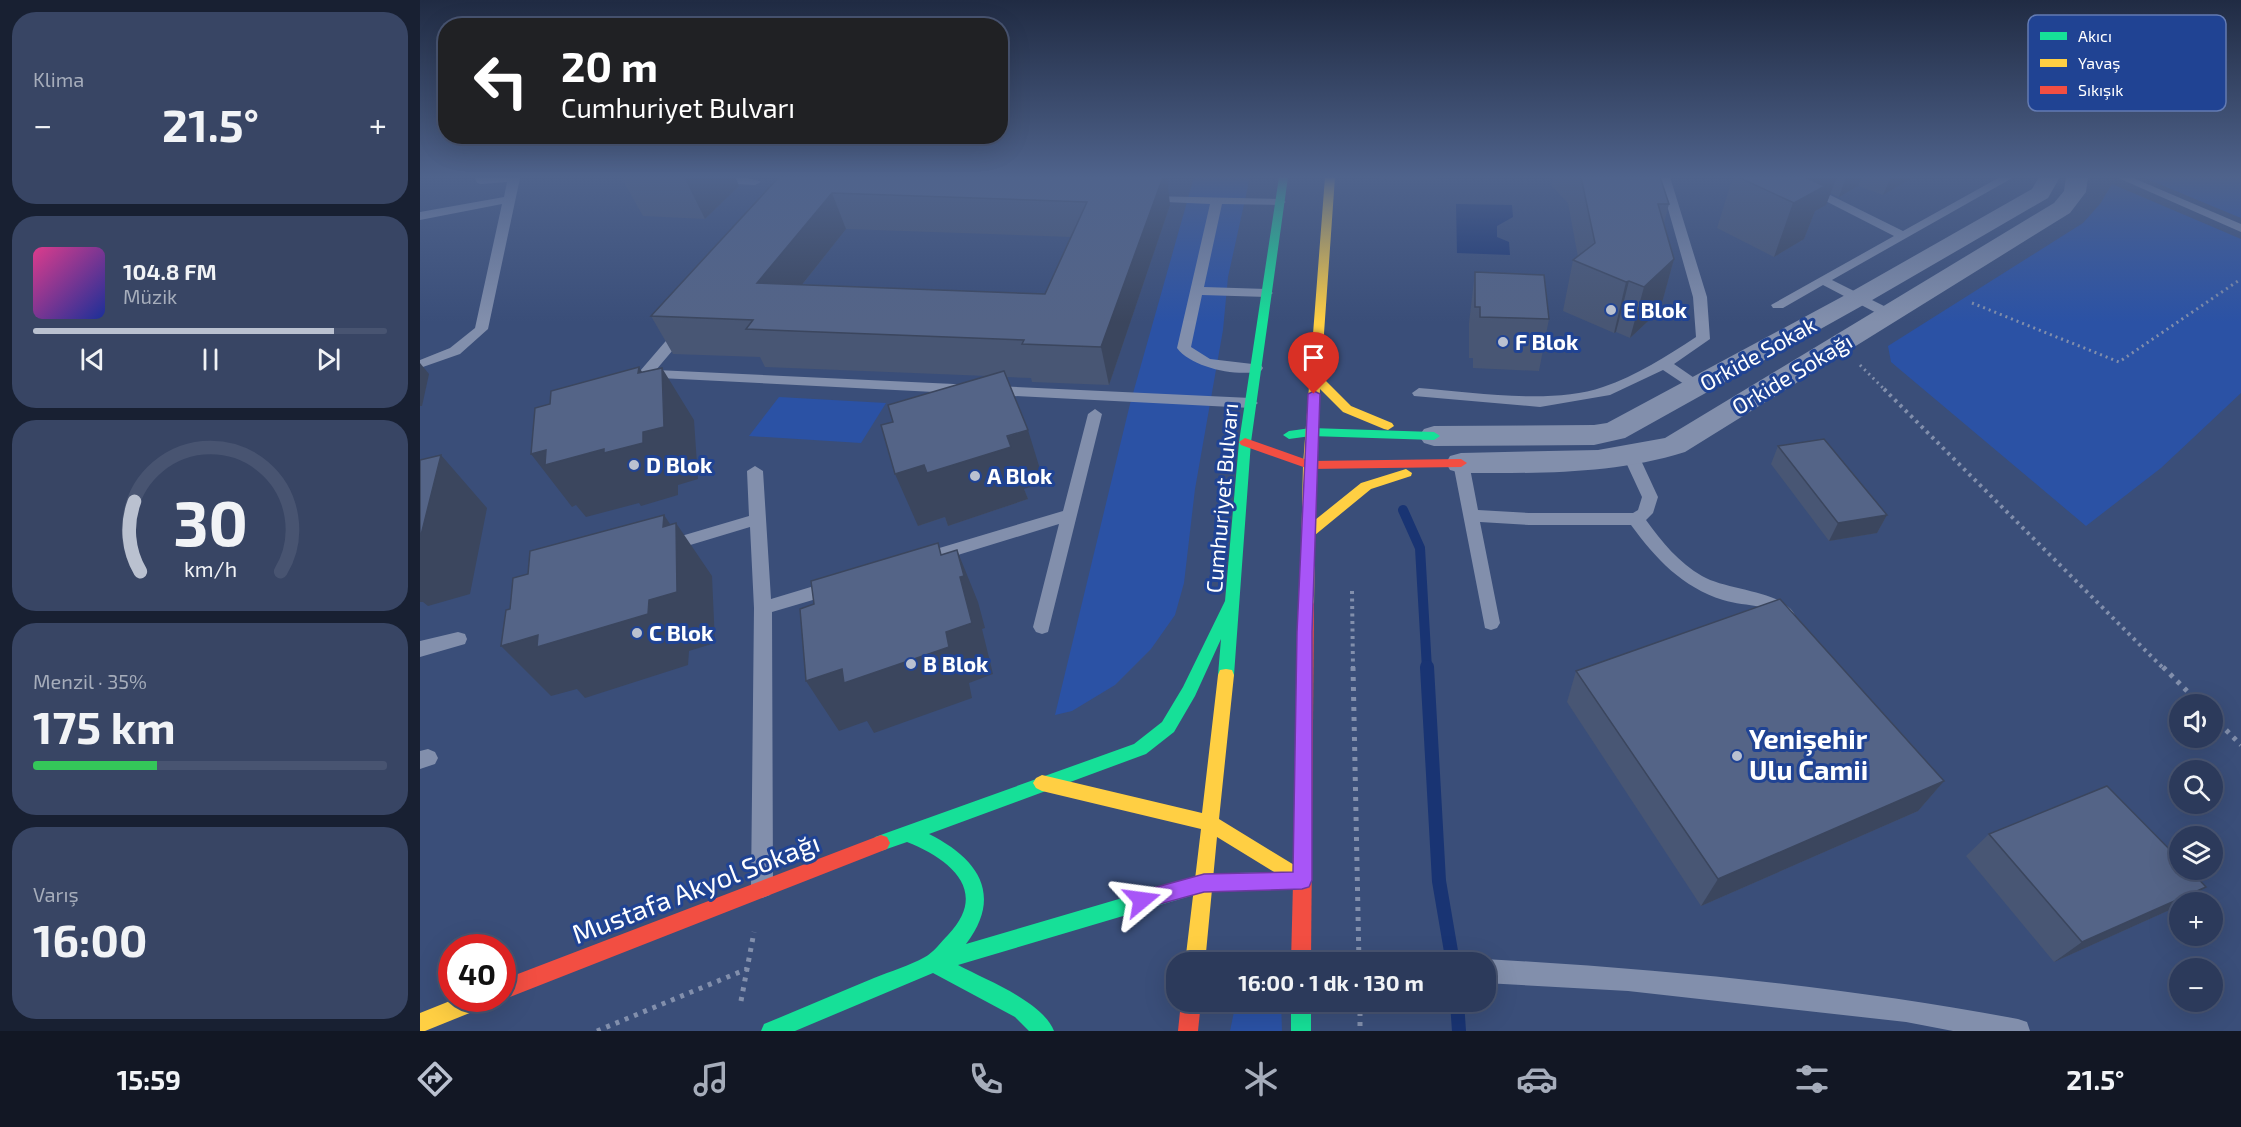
<!DOCTYPE html>
<html lang="tr">
<meta charset="utf-8">
<style>
body{margin:0;font-family:"Exo 2",sans-serif;background:#384564;color:#f1f3f6;height:100vh;display:flex;flex-direction:column;font-size:22px;white-space:nowrap}
*{box-sizing:border-box;margin:0}
p{font-size:20px;color:#a6adbb}
.icon{flex:none;width:33px;height:33px;fill:none;stroke:currentColor;stroke-width:2;stroke-linecap:round;stroke-linejoin:round}
.map{position:relative;flex:1;overflow:hidden}
.panel{display:flex;flex-direction:column;gap:12px;padding:12px;background:#182032;width:420px}
.panel>*{flex:none}
.guide{position:absolute;left:18px;top:18px;width:570px;height:126px;border-radius:24px;box-shadow:0 6px 24px #0002,0 0 0 2px #485471;background:#202124;color:#fff;overflow:hidden}
.tools{position:absolute;left:1749px;top:694px;display:grid;gap:12px}
.tools a{display:grid;place-items:center;width:54px;height:54px;border-radius:50%;background:#2c3a5b;box-shadow:0 6px 24px #0002,0 0 0 2px #485471;font-size:30px}
.speed{position:absolute;left:18px;top:934px;display:flex;gap:12px;font-size:30px;font-weight:700;text-align:center}
.speed>*{display:grid;place-content:center;width:78px;height:78px;border-radius:50%;background:#2c3a5b;box-shadow:0 6px 24px #0002,0 0 0 2px #485471;line-height:1}
.speed .limit{border:9px solid #d22;background:#fff;color:#111}
.pin{position:absolute;display:grid;place-items:center;width:51px;height:51px;color:#fff;margin:-62px -26px;border-radius:50% 50% 50% 0;rotate:-45deg;box-shadow:0 0 6px #0007}
.pin .icon{rotate:45deg}
.me{position:absolute;width:66px;margin:-33px;rotate:74deg;stroke-linejoin:round;filter:drop-shadow(0 0 4px #0008)}
.turn{display:flex;align-items:center;gap:21px;height:126px;padding:0 24px;font-size:27px}
.turn .icon{width:78px;height:78px;stroke-width:2.5}
.turn b{display:block;font-size:42px;line-height:51px}
.big{font-size:45px;font-weight:700;line-height:1.1}
.panel .widget{flex:1;display:flex;flex-direction:column;justify-content:center;gap:9px;min-width:0;padding:0 21px;border-radius:24px;background:#384564}
.panel .dial{align-items:center;gap:0}
.dial svg{height:156px;overflow:visible;fill:none;stroke:#485471;stroke-width:7;stroke-linecap:round;text-anchor:middle}
.dial text{fill:#f1f3f6;stroke:none}
.song{display:flex;align-items:center;gap:18px}
.cover{width:72px;height:72px;border-radius:9px;background:linear-gradient(135deg,hsl(330 70% 55%),hsl(230 70% 35%))}
.played{height:6px;border-radius:3px;background:linear-gradient(90deg,#bac1d0 85%,#485471 85%)}
.keys{display:flex;justify-content:space-around;direction:ltr}
.heat{display:flex;justify-content:space-between;align-items:center;font-size:33px;direction:ltr}
.charge{height:9px;border-radius:4px;background:linear-gradient(90deg,#34c759 35%,#485471 0)}
.trip{position:absolute;left:746px;top:952px;width:330px;height:60px;border-radius:24px;background:#2c3a5b;box-shadow:0 6px 24px #0002,0 0 0 2px #485471;font-weight:700;line-height:60px;text-align:center}
.dock{display:flex;height:96px;justify-content:space-around;align-items:center;background:#121724;color:#a6adbb}
.dock .icon{width:42px;height:42px}
.dock .selected{color:#bac1d0}
.dock b{font-size:27px;color:#f1f3f6}
main{display:flex;flex:1;min-height:0}
.map>svg:first-child{display:block}
</style>
<main>
<section class="panel">
<div class="widget"><p>Klima</p>
<div class="heat"><a>−</a><b class="big">21.5°</b><a>+</a></div>
</div>
<div class="widget">
<div class="song"><i class="cover"></i><div><b>104.8 FM</b><p>Müzik</p></div></div>
<div class="played"></div>
<div class="keys"><svg class="icon" aria-label="previous" viewBox="0 0 24 24"><path d="M18 5L8 12l10 7zM5 5v14"/></svg><svg class="icon" aria-label="pause" viewBox="0 0 24 24"><path d="M8 5v14M16 5v14"/></svg><svg class="icon" aria-label="next" viewBox="0 0 24 24"><path d="M6 5l10 7-10 7zM19 5v14"/></svg></div>
</div>
<div class="widget dial"><svg viewBox="0 0 100 80">
<path d="M14 69A42 42 0 1 1 86 69"/>
<path d="M14 69A42 42 0 0 1 11 33" stroke="#bac1d0"/>
<text x="50" y="56" font-size="32" font-weight="700">30</text>
<text x="50" y="72" font-size="11">km/h</text>
</svg></div>
<div class="widget"><p>Menzil · 35%</p><b class="big">175 km</b><div class="charge"></div></div>
<div class="widget"><p>Varış</p><b class="big">16:00</b></div>
</section>
<div class="map">
<svg width="1821" height="1031" viewBox="0 0 1821 1031">
<rect width="100%" height="100%" fill="#3a4e79"/>
<g fill="#2b52a5">
<polygon points="774,177 830,177 808,277 803,330 775,489 764,583 755,615 731,649 695,685 652,711 635,715 710,404"/>
<polygon points="1722,177 1821,177 1821,218"/>
<polygon points="1692,184 1821,239 1821,393 1741,468 1666,526 1471,362 1468,346 1663,223 1680,204"/>
<polygon points="359,397 466,403 441,443 329,436"/>
<polygon points="816,1002 861,1002 862,1031 810,1031"/>
</g>
<polygon fill="#193473" points="1036,204 1092,205 1093,217 1077,226 1077,237 1089,242 1090,255 1037,253"/>
<g fill="none" stroke-linecap="round" stroke-linejoin="round">
<polyline stroke="#193473" stroke-width="10" points="983,510 1000,548 1007,669"/>
<g stroke="#193473" stroke-width="14">
<polyline points="1007,667 1019,881 1033,963"/>
<polyline points="1037,1002 1039,1031"/>
</g>
<g stroke="#828fac" stroke-width="3" stroke-dasharray="2 4" stroke-linecap="butt">
<polyline points="1552,303 1699,362 1821,279"/>
<polyline points="1440,365 1466,391"/>
</g>
<g stroke="#828fac" stroke-width="4" stroke-dasharray="3 4.5" stroke-linecap="butt">
<polyline points="1464,389 1744,669"/>
<polyline points="932,591 933,669"/>
</g>
<g stroke="#828fac" stroke-width="5" stroke-dasharray="4 6" stroke-linecap="butt">
<polyline points="933,667 939,963"/>
<polyline points="1743,667 1781,705"/>
<polyline points="1792,716 1821,745"/>
<polyline points="321,1001 334,932"/>
<polyline points="940,1002 940,1031"/>
<polyline points="177,1031 327,969"/>
</g>
<g fill="#828fac" fill-rule="evenodd">
<polygon points="55,177 100,178 68,329 40,354 0,368 0,360 30,348 55,328 82,204 0,220 0,212 84,197 87,182 61,184 57,183"/>
<path d="M245 177C262 177 330 174 341 182L335 185 250 180Z"/>
<path d="M1239 177H1250L1287 297 1290 339 1254 364 1283 384 1285 387 1283 390H1273L1243 370 1190 395 1120 407 994 396 992 393 999 388C1053 392 1131 405 1183 387 1216 376 1247 356 1276 337L1273 297Z"/>
<polygon points="1580,177 1594,177 1412,280 1476,312 1476,318 1466,318 1403,285 1363,308 1353,308 1351,305 1474,236 1384,190 1384,186 1392,186 1483,231"/>
<polygon points="1696,177 1711,177 1821,224 1821,232"/>
<path d="M728 196 860 199 866 202 860 205 802 204 784 287 847 289 853 293 847 297 782 295 771 347 790 359 841 365 843 368 841 371C817 377 772 368 757 348L790 204 724 201V197Z"/>
<polygon points="262,327 269,331 236,370 831,398 838,403 831,408 220,377 218,374 220,371 257,328"/>
<polygon points="675,409 682,414 628,632 622,634 616,632 613,627 639,524 502,566 496,565 493,560 496,555 643,511 668,414"/>
<path d="M1211 451 1219 456 1238 497 1233 513 1226 520C1242 542 1259 563 1282 576 1308 591 1362 590 1375 615L1372 620C1359 625 1352 611 1340 607 1328 604 1315 604 1303 600 1262 587 1236 559 1211 525H1109L1060 522 1080 623 1077 628 1071 630 1065 628 1033 463 1035 459 1041 458 1049 463 1058 510 1109 513H1213L1218 510 1222 497 1203 456Z"/>
<polygon points="335,466 343,471 351,599 414,580 420,582 423,587 420,592 352,612 353,887 350,895 342,898 334,895 331,887 334,608 330,527 247,552 241,550 239,546 241,542 329,516 327,471"/>
<polygon points="38,632 45,634 47,639 45,644 0,657 0,641"/>
<polygon points="8,749 15,752 18,758 15,764 0,769 0,751"/>
<path d="M1065 959C1244 969 1422 986 1598 1019L1607 1022 1610 1031H1533L1486 1022 1208 991 1065 983V963H1056Z"/>
</g>
<g fill="#828fac" fill-rule="evenodd">
<polygon points="1619,177 1640,177 1628,198 1447,303 1205,438 1174,445 1014,446 1004,443 999,436 1004,429 1014,426 1174,425 1187,423 1429,293 1612,189"/>
<path d="M1646 177H1668L1666 192 1650 213 1265 452C1191 475 1118 473 1041 473L1030 470 1026 463 1030 456 1041 453 1178 450 1245 438 1634 203 1644 191Z"/>
</g>
<g fill="#16e098" fill-rule="evenodd">
<path d="M859 177H868L831 442 814 675 812 680 806 681 800 680 798 675 801 639 775 696 754 732 726 754 509 834C557 858 584 894 546 944L784 874 883 871 889 874 892 880 889 886 883 889 784 892 538 965C566 980 622 1001 634 1031H609L595 1017 513 973 375 1031H341L344 1024C381 1009 417 993 454 978 471 971 489 966 505 957 513 953 521 942 528 935 570 891 530 859 487 842L461 851 455 849 452 843 455 837 714 744 742 722 763 687 805 601 819 442Z"/>
<polygon points="891,428 1014,432 1020,436 1014,440 891,436 869,439 863,435 869,431"/>
<rect x="871" y="1002" width="20" height="29"/>
</g>
<g fill="#ffcf43" fill-rule="evenodd">
<polygon points="905,177 915,177 901,376 931,406 972,423 974,426 968,430 964,429 923,412 900,389 895,465 895,520 941,483 986,469 992,473 991,476 951,489 895,535 894,604 892,608 882,608 880,604 883,465"/>
<polygon points="806,669 812,670 814,675 799,819 889,874 892,880 889,886 883,889 877,886 797,837 785,963 765,963 781,829 622,791 616,788 613,783 616,778 622,775 782,813 798,675 800,670"/>
<polygon points="35,999 70,999 67,1006 5,1031 0,1031 0,1013"/>
</g>
<g fill="#f24e42" fill-rule="evenodd">
<polygon points="825,438 890,461 1041,459 1047,463 1041,467 889,469 821,445 819,442"/>
<polygon points="887,598 892,600 894,604 891,963 871,963 880,604 882,600"/>
<polygon points="461,835 467,837 470,843 467,849 82,1000 80,999 82,999 82,980"/>
<polygon points="761,1002 781,1002 778,1031 758,1031"/>
</g>
</g>
<g fill="#485674" fill-rule="evenodd">
<polygon points="201,177 315,177 319,186 285,219 223,216"/>
<path d="M359 177 750 205 689 385 612 382 611 378 587 377 624 482 604 489 608 499 528 526 525 517 498 526 473 422 567 376 345 367 340 357 253 354 231 316ZM426 229 651 237 625 294 382 285Z"/>
<polygon points="960,177 1015,177 1015,180 960,179"/>
<polygon points="1133,177 1240,177 1249,204 1244,223 1254,259 1240,310 1210,338 1196,332 1194,333 1143,311 1153,260 1158,257 1148,203 1131,185"/>
<polygon points="1313,177 1493,177 1463,195 1438,186 1419,197 1410,193 1406,205 1395,211 1384,239 1354,257 1297,228"/>
<polygon points="1055,272 1129,319 1119,371 1053,368 1053,358 1049,358 1049,323"/>
<polygon points="1358,446 1467,515 1457,533 1409,541 1351,464"/>
<polygon points="1156,671 1524,781 1498,811 1281,906 1147,702"/>
<polygon points="1569,834 1786,887 1761,903 1760,903 1754,908 1634,962 1546,856"/>
</g>
<g fill="#3b465e">
<polygon points="264,177 315,177 319,186 285,219"/>
<polygon points="743,177 747,177 750,205 689,385 681,347"/>
<polygon points="1382,177 1417,177 1406,205 1395,211 1384,239 1354,257"/>
<polygon points="1426,177 1442,177 1438,186 1419,197"/>
<polygon points="1471,177 1493,177 1463,195"/>
<polygon points="412,193 426,229 354,320 337,283"/>
<polygon points="1254,259 1240,310 1210,338 1224,287"/>
<polygon points="1209,281 1196,332 1194,333 1206,282"/>
<polygon points="0,363 9,374 2,406 0,406"/>
<polygon points="219,367 244,407 242,368 274,420 278,479 258,485 258,495 221,506 219,503 166,517 156,505 152,507 111,454 218,373"/>
<polygon points="608,430 624,482 604,489 608,499 528,526 525,517 498,526 475,474"/>
<polygon points="21,455 67,508 50,594 8,606 3,602 0,602 0,539"/>
<polygon points="244,515 256,533 256,523 292,576 295,643 269,651 268,665 165,698 157,689 131,696 81,646 229,600 243,527"/>
<polygon points="1467,515 1457,533 1409,541 1418,523"/>
<polygon points="537,550 558,602 565,628 562,629 573,674 549,683 552,698 454,733 447,721 419,731 386,681 526,632 540,577"/>
<polygon points="1524,781 1498,811 1281,906 1298,879"/>
<polygon points="1786,887 1761,903 1760,903 1760,904 1754,908 1634,962 1662,942"/>
</g>
<g fill="#546487" stroke="#3b465e" stroke-width="1.5" fill-rule="evenodd">
<path d="M359 177H743L681 347 602 344 604 340 326 329 333 320 231 316ZM412 193 667 202 625 294 337 283Z"/>
<polygon points="1161,177 1240,177 1249,204 1238,204 1254,259 1224,287 1209,281 1206,282 1153,260 1175,243"/>
<polygon points="1318,177 1384,177 1405,186 1374,203"/>
<polygon points="1055,272 1124,275 1129,319 1060,317 1060,307 1055,307"/>
<polygon points="219,367 218,373 242,368 244,427 223,432 223,443 184,453 184,449 125,465 126,450 111,454 115,408 130,404 131,391"/>
<polygon points="584,371 608,430 587,436 591,447 507,473 504,465 475,474 461,425 473,422 468,405"/>
<polygon points="1404,439 1467,515 1418,523 1358,446"/>
<polygon points="21,455 0,539 0,460"/>
<polygon points="244,515 243,527 256,523 257,592 229,600 228,614 117,647 118,635 81,646 86,610 90,609 93,578 108,574 110,551"/>
<polygon points="518,543 521,555 537,550 544,576 540,577 552,623 526,632 529,647 424,683 422,669 386,681 380,609 394,604 391,581"/>
<polygon points="1360,599 1524,781 1298,879 1156,671"/>
<polygon points="1687,786 1760,860 1760,870 1770,870 1786,887 1662,942 1569,834"/>
</g>
<linearGradient id="sky" x2="0" y2="1"><stop stop-color="#202b43"/><stop offset="0.55" stop-color="#4f638c"/><stop offset="1" stop-color="#4f638c" stop-opacity="0"/></linearGradient>
<rect width="1821" height="322" fill="url(#sky)"/>
<polygon fill="#a855f7" stroke="#6d37a1" stroke-width="1.5" points="894,391 900,394 892,632 892,880 889,887 882,889 784,892 722,909 715,907 712,900 715,893 784,874 873,872 877,632 888,394"/>
<g fill="#bac1d0" stroke="#204393" stroke-width="2">
<circle cx="1191" cy="310" r="6"/>
<circle cx="1083" cy="342" r="6"/>
<circle cx="214" cy="465" r="6"/>
<circle cx="555" cy="476" r="6"/>
<circle cx="217" cy="633" r="6"/>
<circle cx="491" cy="664" r="6"/>
<circle cx="1317" cy="756" r="6"/>
</g>
<g text-anchor="middle" stroke-width="6" stroke-linejoin="round" paint-order="stroke">
<g font-size="22" font-weight="bold" fill="#fff" stroke="#204393" text-anchor="start">
<text x="1203" y="318">E Blok</text>
<text x="1095" y="350">F Blok</text>
<text x="226" y="473">D Blok</text>
<text x="567" y="484">A Blok</text>
<text x="229" y="641">C Blok</text>
<text x="503" y="672">B Blok</text>
</g>
<g font-size="22" fill="#fff" stroke="#204393">
<text transform="translate(1338 354) rotate(-29)" y="8">Orkide Sokak</text>
<text transform="translate(1372 374) rotate(-31)" y="8">Orkide Sokağı</text>
<text transform="translate(802 498) rotate(-85)" y="8">Cumhuriyet Bulvarı</text>
</g>
<g font-size="27" font-weight="bold" fill="#fff" stroke="#204393" text-anchor="start">
<text x="1329" y="749">Yenişehir<tspan x="1329" dy="31">Ulu Camii</tspan></text>
</g>
<g font-size="27" fill="#fff" stroke="#204393">
<text transform="translate(276 889) rotate(-21)" y="9">Mustafa Akyol Sokağı</text>
</g>
</g>
<rect x="1608" y="15" width="198" height="96" rx="9" fill="#204393" stroke="#637bb3" stroke-width="1.5"/>
<rect x="1620" y="32" width="27" height="8" fill="#16e098"/>
<rect x="1620" y="59" width="27" height="8" fill="#ffcf43"/>
<rect x="1620" y="86" width="27" height="8" fill="#f24e42"/>
<g font-size="16" fill="#fff">
<text x="1658" y="42">Akıcı</text>
<text x="1658" y="69">Yavaş</text>
<text x="1658" y="96">Sıkışık</text>
</g>
</svg>
<div class="tools">
<a><svg class="icon" aria-label="sound" viewBox="0 0 24 24"><path d="M4 9h4l5-4v14l-5-4H4zM17 9q2 3 0 6"/></svg></a>
<a><svg class="icon" aria-label="search" viewBox="0 0 24 24"><circle cx="10" cy="10" r="6"/><path d="M15 15l6 6"/></svg></a>
<a><svg class="icon" aria-label="layers" viewBox="0 0 24 24"><path d="M12 4l9 5-9 5-9-5zM3 14l9 5 9-5"/></svg></a>
<a>+</a>
<a>−</a>
</div>
<div class="speed"><div class="limit">40</div></div>
<div class="pin" style="left:894px;top:394px;background:#d93025"><svg class="icon" aria-label="arrive" viewBox="0 0 24 24"><path d="M6 21V4h12l-3 4 3 4H6"/></svg></div>
<svg class="me" style="left:722px;top:900px" viewBox="-20 -20 40 40"><path d="M0-17L14 15 0 8-14 15z" fill="#a855f7" stroke="#fff" stroke-width="4"/></svg>
<div class="trip">16:00 · 1 dk · 130 m</div>
<div class="guide">
<div class="turn"><svg class="icon" aria-label="left" viewBox="0 0 24 24"><path d="M17 20v-9H6M10 6l-5 5 5 5"/></svg><div><b>20 m</b>Cumhuriyet Bulvarı</div></div>
</div>
</div>
</main>
<nav class="dock">
<b>15:59</b>
<svg class="icon selected" aria-label="directions" viewBox="0 0 24 24"><path d="M12 3l9 9-9 9-9-9zM9 14v-3h6M13 9l2 2-2 2"/></svg>
<svg class="icon" aria-label="music" viewBox="0 0 24 24"><path d="M9 18V5l10-2v13"/><circle cx="6" cy="18" r="3"/><circle cx="16" cy="16" r="3"/></svg>
<svg class="icon" aria-label="phone" viewBox="0 0 24 24"><path d="M5 4h4l2 5-3 2q2 4 5 5l2-3 5 2v4C11 20 4 13 5 4z"/></svg>
<svg class="icon" aria-label="climate" viewBox="0 0 24 24"><path d="M12 3v18M4 7l16 10M4 17L20 7"/></svg>
<svg class="icon" aria-label="car" viewBox="0 0 24 24"><path d="M5 17H2v-5l4-1 3-4h7l3 4 3 1v5h-3M9 17h6M6 11h13"/><circle cx="7" cy="17" r="2"/><circle cx="17" cy="17" r="2"/></svg>
<svg class="icon" aria-label="filters" viewBox="0 0 24 24"><path d="M4 7h16M4 17h16"/><circle cx="9" cy="7" r="2"/><circle cx="15" cy="17" r="2"/></svg>
<b>21.5°</b>
</nav>
